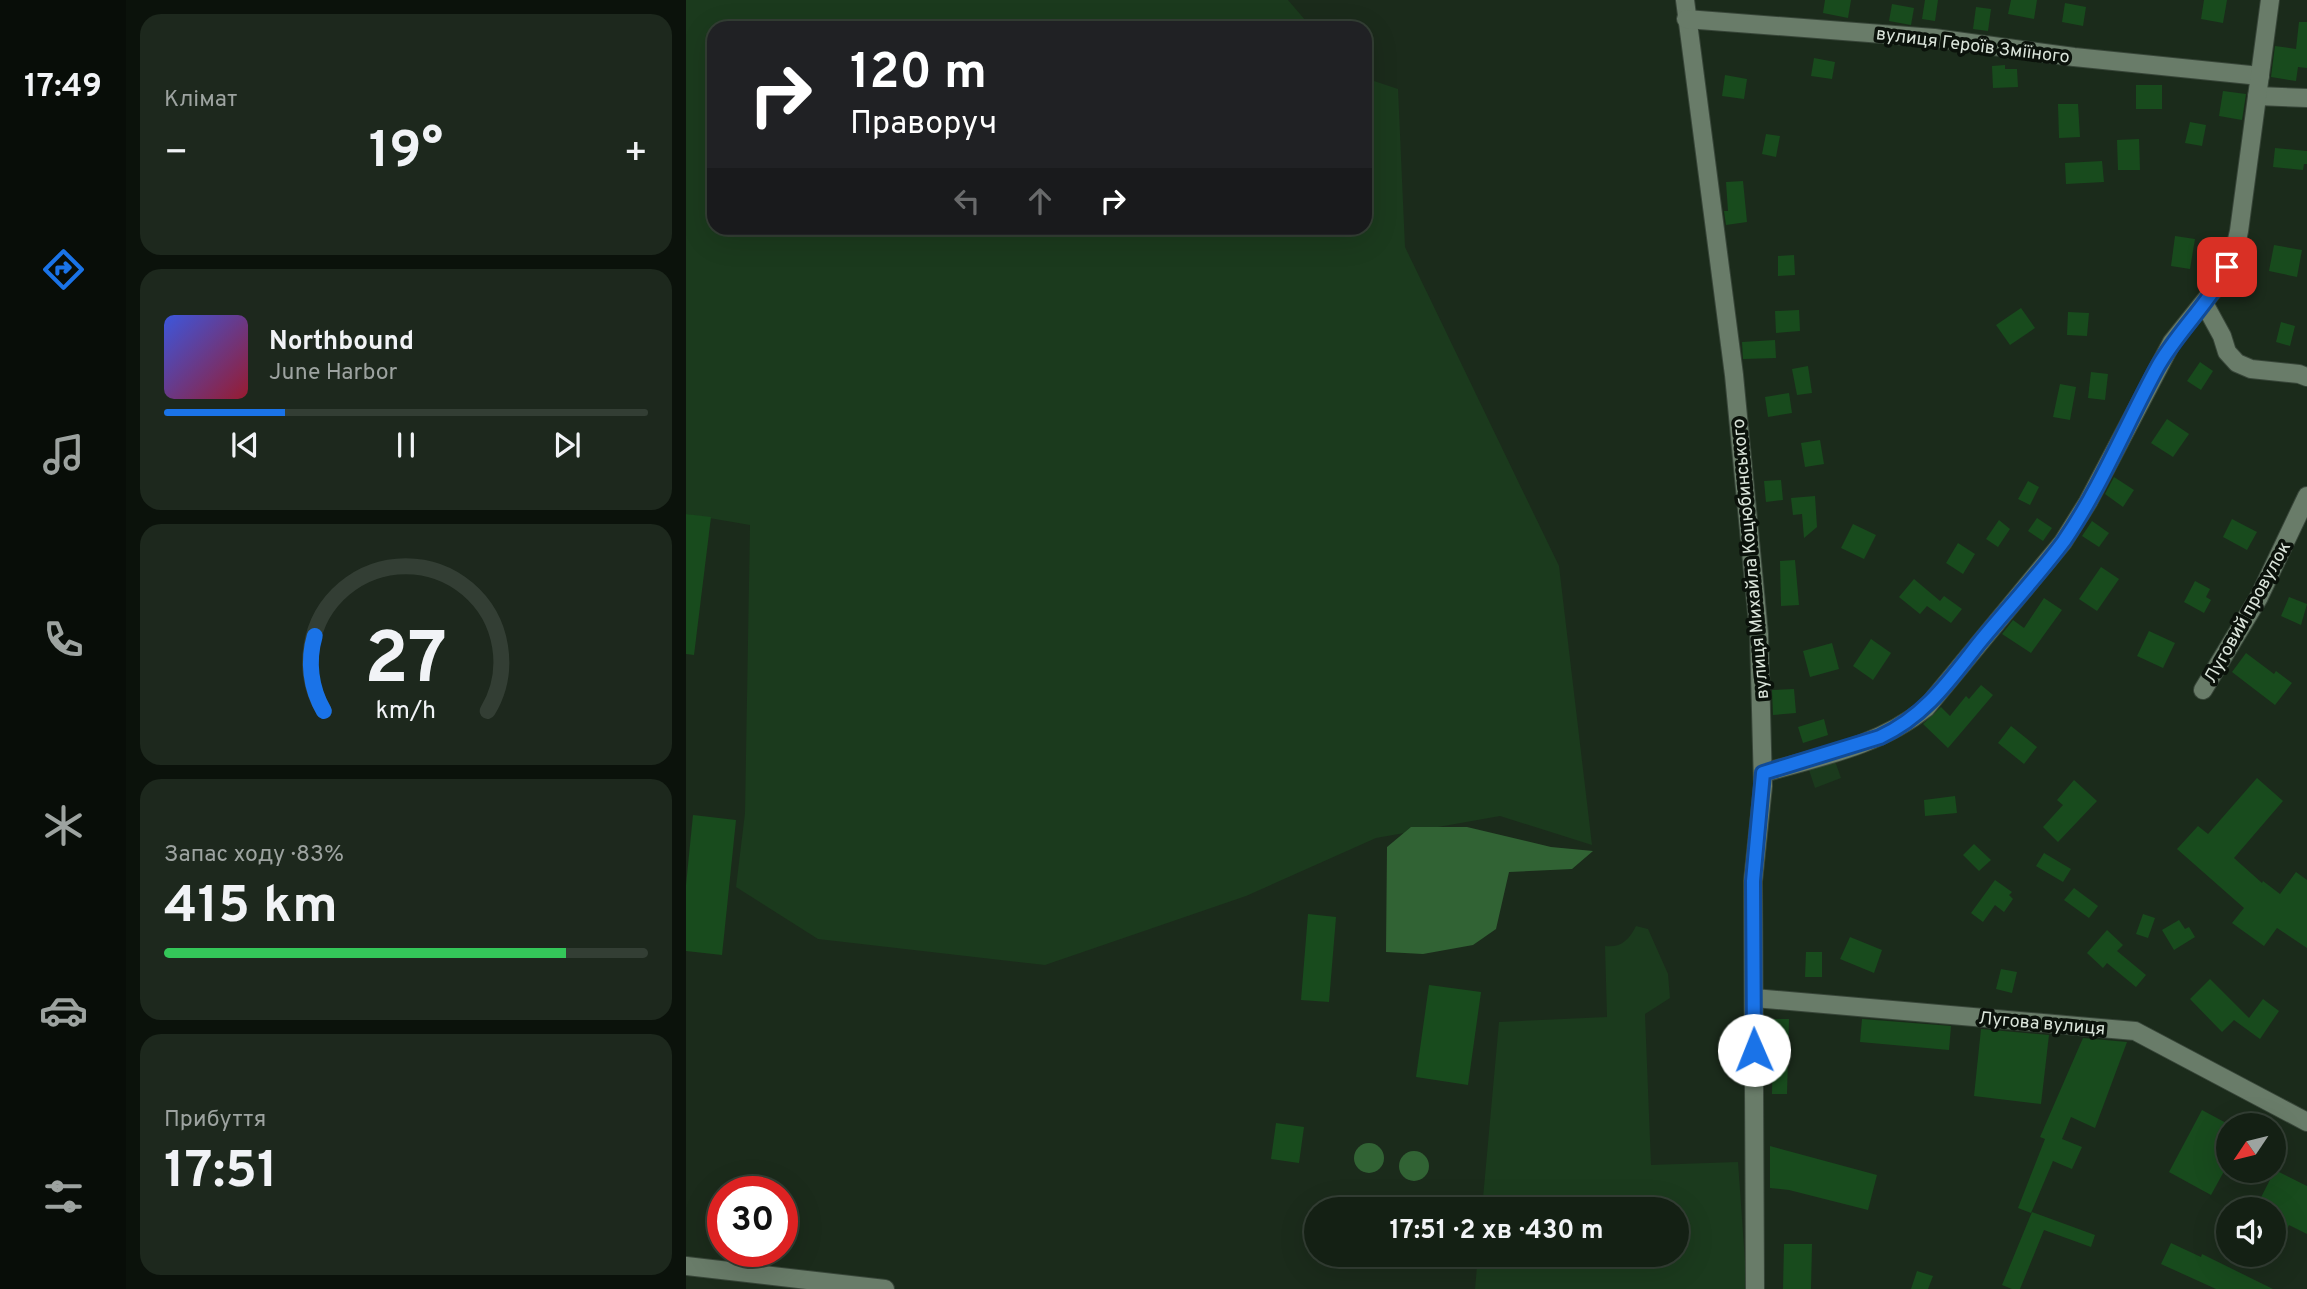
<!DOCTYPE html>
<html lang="uk">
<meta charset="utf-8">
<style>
body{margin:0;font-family:Overpass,sans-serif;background:#1d281d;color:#f1f3f6;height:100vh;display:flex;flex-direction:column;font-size:26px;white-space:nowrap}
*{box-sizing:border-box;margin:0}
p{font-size:23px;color:#9da3a0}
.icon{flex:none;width:38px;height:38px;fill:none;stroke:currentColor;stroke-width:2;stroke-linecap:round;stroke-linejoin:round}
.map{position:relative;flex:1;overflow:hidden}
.details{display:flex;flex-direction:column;gap:14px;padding:14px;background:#0b120b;width:560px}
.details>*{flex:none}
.top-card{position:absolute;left:21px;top:21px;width:665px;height:214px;border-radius:21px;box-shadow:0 7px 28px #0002,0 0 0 2px #333e34;background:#202124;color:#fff;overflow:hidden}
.needle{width:46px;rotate:235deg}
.tools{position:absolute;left:1530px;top:1113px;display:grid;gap:14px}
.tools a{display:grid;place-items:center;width:70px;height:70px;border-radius:50%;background:#142014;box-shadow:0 7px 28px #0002,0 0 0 2px #333e34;font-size:35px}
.speed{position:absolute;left:21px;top:1176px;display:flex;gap:14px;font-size:35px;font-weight:700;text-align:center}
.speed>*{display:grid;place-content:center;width:91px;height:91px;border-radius:50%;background:#142014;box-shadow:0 7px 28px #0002,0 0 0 2px #333e34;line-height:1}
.speed .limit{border:10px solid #d22;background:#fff;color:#111}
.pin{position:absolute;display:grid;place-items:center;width:60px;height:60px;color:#fff;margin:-30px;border-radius:14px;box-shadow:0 4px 10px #0006}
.me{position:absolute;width:77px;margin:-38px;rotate:359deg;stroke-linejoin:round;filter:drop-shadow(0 0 5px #0008)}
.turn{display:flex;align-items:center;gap:24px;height:147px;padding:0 28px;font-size:32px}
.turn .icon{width:91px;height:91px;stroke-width:2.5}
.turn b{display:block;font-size:49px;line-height:60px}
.lanes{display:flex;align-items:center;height:66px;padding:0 28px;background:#0003;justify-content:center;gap:35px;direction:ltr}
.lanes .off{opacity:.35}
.big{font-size:52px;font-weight:700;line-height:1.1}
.details .tile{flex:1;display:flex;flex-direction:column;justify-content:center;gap:10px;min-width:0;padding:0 24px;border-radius:21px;background:#1d281d}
.details .dial{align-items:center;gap:0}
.dial svg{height:182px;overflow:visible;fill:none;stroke:#333e34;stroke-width:7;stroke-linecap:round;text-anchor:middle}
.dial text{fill:#f1f3f6;stroke:none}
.song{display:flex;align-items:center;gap:21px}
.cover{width:84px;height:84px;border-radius:10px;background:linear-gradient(135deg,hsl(230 70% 55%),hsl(350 70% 35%))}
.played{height:7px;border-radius:4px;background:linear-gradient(90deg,#1a73e8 25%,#333e34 25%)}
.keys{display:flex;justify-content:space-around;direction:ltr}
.heat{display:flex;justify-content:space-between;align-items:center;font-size:38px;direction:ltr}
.charge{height:10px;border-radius:5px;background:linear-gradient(90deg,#34c759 83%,#333e34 0)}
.trip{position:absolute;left:618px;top:1197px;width:385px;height:70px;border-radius:35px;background:#142014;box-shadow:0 7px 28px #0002,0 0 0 2px #333e34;font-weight:700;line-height:70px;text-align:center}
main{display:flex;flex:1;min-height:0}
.tabs{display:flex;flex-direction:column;width:126px;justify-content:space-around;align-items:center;background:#080d08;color:#9da3a0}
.tabs .icon{width:49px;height:49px}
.tabs .selected{color:#1a73e8}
.tabs b{font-size:32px;color:#f1f3f6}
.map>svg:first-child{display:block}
</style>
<main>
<nav class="tabs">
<b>17:49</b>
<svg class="icon selected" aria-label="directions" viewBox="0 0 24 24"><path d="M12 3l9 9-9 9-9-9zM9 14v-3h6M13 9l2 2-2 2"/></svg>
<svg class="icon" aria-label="music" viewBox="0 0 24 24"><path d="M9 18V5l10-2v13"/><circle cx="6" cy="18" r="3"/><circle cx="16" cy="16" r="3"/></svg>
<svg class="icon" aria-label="phone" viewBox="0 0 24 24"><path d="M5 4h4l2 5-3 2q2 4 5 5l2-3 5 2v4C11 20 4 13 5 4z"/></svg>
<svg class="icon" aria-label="climate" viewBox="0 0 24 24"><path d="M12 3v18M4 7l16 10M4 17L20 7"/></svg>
<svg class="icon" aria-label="car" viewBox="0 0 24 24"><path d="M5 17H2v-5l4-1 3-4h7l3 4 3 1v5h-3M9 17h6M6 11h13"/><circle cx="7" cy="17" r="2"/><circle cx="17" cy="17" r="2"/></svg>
<svg class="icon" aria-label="filters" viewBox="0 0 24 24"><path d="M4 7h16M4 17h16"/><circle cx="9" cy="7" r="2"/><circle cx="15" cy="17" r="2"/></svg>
</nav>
<section class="details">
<div class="tile"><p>Клімат</p>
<div class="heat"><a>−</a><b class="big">19°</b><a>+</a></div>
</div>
<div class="tile">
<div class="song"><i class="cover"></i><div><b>Northbound</b><p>June Harbor</p></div></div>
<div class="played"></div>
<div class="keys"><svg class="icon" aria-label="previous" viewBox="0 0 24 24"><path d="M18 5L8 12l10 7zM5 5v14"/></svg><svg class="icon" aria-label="pause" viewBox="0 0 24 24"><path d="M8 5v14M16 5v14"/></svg><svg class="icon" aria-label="next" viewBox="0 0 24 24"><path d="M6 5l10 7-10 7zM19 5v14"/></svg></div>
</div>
<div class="tile dial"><svg viewBox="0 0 100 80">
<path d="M14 69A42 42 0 1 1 86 69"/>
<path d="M14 69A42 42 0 0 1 10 36" stroke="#1a73e8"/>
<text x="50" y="56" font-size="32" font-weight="700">27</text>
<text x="50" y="72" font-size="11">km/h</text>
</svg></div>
<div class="tile"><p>Запас ходу · 83%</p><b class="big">415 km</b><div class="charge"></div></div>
<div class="tile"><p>Прибуття</p><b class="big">17:51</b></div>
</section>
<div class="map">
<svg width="1621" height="1289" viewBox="0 0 1621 1289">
<rect width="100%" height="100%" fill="#1b2b1b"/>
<g fill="#1b3a1d">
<polygon points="0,0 602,0 626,28 28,28 28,228 679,228 679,78 712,89 719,247 873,566 906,845 814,816 690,838 560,896 359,965 132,939 50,887 59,813 64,525 0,514"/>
<polygon points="1149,761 1155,778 1129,788 1123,770"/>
<path d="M950 926 962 929 982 974 984 998 959 1014 965 1165 1052 1162 1061 1289H789L792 1255H990V1209H796L813 1022 921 1017 919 946C935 948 943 940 950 926Z"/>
</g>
<g fill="#316334">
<polygon points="725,827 781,827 865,847 907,851 886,869 823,872 810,929 787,945 737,954 700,952 701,847"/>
<circle cx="683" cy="1158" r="15"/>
<circle cx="728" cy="1166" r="15"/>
</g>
<g fill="#184b1d">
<polygon points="1139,0 1165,0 1162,18 1137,13"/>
<polygon points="1239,0 1252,0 1249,21 1236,19"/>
<polygon points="1325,0 1351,0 1348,19 1322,14"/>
<polygon points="1518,0 1541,0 1537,23 1515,19"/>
<polygon points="1379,3 1400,7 1397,26 1376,22"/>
<polygon points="1206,4 1228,8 1225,25 1203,21"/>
<polygon points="1290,7 1305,9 1302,31 1287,29"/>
<polygon points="1613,22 1621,22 1621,68 1612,67 1610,81 1585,77 1589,46 1610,49"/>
<polygon points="1128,58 1149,62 1146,79 1125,76"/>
<polygon points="1319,65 1319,69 1331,69 1332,87 1307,88 1306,66"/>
<polygon points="1039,75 1061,79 1058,99 1036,96"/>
<rect x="1450" y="85" width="26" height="24"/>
<polygon points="1537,91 1560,94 1556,120 1533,116"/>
<polygon points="1372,104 1392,104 1394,137 1373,138"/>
<polygon points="1504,122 1520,125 1516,146 1499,143"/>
<polygon points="1080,134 1094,136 1090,157 1076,154"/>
<polygon points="1453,139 1454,170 1432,170 1431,140"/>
<polygon points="1589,148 1621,151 1621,164 1618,164 1617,170 1587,167"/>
<polygon points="1416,161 1418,182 1380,184 1379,163"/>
<polygon points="1057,181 1061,222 1040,225 1038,211 1042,211 1040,182"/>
<polygon points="1489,236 1509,239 1504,269 1485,266"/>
<polygon points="1588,245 1616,250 1611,277 1583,271"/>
<polygon points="1108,255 1109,275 1092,276 1092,256"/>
<polygon points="1335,308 1349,328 1324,345 1310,325"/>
<polygon points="1113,310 1114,331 1090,333 1089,311"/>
<polygon points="1382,312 1403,313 1401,336 1381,335"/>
<polygon points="1595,322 1609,326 1604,346 1590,342"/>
<polygon points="1089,340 1090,358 1057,359 1056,342"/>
<polygon points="1514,362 1527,371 1515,390 1501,381"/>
<polygon points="1122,366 1126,393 1111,395 1106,369"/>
<polygon points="1405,372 1422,374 1419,400 1402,398"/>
<polygon points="1374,384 1390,387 1384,420 1367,417"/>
<polygon points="1103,393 1106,413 1082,417 1079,397"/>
<polygon points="1481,419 1503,434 1487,457 1465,443"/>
<polygon points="1134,440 1138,464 1119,467 1115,443"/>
<polygon points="1428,477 1448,490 1437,507 1419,494"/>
<polygon points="1095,480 1097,500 1080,502 1078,481"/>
<polygon points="1342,481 1353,487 1344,505 1332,499"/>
<polygon points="1129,496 1131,527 1118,538 1116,514 1107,515 1105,498"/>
<polygon points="0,514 25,517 8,655 0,654"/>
<polygon points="1351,518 1366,528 1357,541 1342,531"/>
<polygon points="1546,519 1571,532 1561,550 1537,537"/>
<polygon points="1313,520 1324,529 1312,547 1300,539"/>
<polygon points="1406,521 1423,533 1413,547 1396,536"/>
<polygon points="1167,524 1190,535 1178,559 1155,548"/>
<polygon points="1272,543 1289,554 1277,574 1260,563"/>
<polygon points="1109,560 1113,605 1095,606 1094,561"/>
<polygon points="1415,567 1433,579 1411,611 1393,599"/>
<polygon points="1228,579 1254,601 1258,596 1276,609 1265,623 1241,606 1234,614 1213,597"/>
<polygon points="1509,581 1524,589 1520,597 1525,600 1518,613 1498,602"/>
<polygon points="1603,597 1621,604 1615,625 1595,616"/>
<polygon points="1358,598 1376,610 1345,653 1316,634 1327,620 1338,628"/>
<polygon points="1463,631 1489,643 1477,668 1451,656"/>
<polygon points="1185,639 1205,653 1187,680 1167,666"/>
<polygon points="1146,643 1153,669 1124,677 1117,651"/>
<polygon points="1560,653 1588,674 1590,671 1606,683 1589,705 1546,672"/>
<polygon points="1295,685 1307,695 1262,748 1237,724 1255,707 1264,716 1280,696 1283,699"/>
<polygon points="1108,689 1110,713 1087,715 1086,690"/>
<polygon points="1138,719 1142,735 1117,743 1112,727"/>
<polygon points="1325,726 1351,747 1338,764 1312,743"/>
<polygon points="1571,778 1597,801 1548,858 1576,883 1577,881 1594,894 1610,872 1621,880 1621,948 1591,928 1578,946 1546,923 1558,908 1491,849 1512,826 1522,834"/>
<polygon points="1388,780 1411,801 1372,842 1357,827 1377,805 1371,800"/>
<polygon points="1269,796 1271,813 1239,816 1238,800"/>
<polygon points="7,815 50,820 36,955 0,951 0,885"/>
<polygon points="1288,844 1305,860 1293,871 1277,855"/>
<polygon points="1358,853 1385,869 1377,882 1350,866"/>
<polygon points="1309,880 1326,892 1323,895 1327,899 1318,912 1309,905 1297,922 1285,913"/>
<polygon points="1388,888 1412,906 1403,918 1378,900"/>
<polygon points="622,914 650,917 643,1002 615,1000"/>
<polygon points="1457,914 1469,918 1462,938 1450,934"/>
<polygon points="1493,920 1499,929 1503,927 1509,937 1488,950 1476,930"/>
<polygon points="1421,930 1437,945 1431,951 1460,975 1450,987 1421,963 1417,968 1401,953"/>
<polygon points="1164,937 1196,950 1188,973 1154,959"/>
<polygon points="1120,952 1136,952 1136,977 1119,977"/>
<polygon points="1315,969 1331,972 1326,993 1310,989"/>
<polygon points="1524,979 1563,1018 1577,999 1593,1011 1574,1039 1548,1020 1536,1032 1504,999"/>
<polygon points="743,985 795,992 782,1085 730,1077"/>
<polygon points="1087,1019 1103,1019 1101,1094 1086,1094"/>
<polygon points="1176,1019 1265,1026 1263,1050 1174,1042"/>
<polygon points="1295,1029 1363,1035 1355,1104 1288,1096"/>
<polygon points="1397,1038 1441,1042 1409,1128 1385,1117 1376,1139 1396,1147 1386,1169 1367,1161 1345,1213 1332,1208 1359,1139 1354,1137"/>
<polygon points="1516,1110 1542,1124 1542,1164 1525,1195 1483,1172"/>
<polygon points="590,1123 618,1127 613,1163 585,1159"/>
<polygon points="1084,1146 1191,1175 1182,1210 1103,1190 1084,1188"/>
<polygon points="1589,1170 1621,1186 1621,1234 1603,1225 1598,1235 1587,1230 1587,1209 1569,1209"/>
<polygon points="1346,1212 1409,1235 1405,1247 1358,1230 1334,1289 1326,1289 1316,1285"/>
<polygon points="1485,1243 1515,1257 1516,1254 1587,1289 1530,1289 1475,1264"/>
<polygon points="1098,1244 1126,1244 1125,1289 1097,1289"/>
<polygon points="1231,1271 1247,1276 1242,1289 1225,1289"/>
</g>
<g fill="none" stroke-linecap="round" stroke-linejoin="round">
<defs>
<g id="minor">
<polyline points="999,0 1048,375 1073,634 1077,786 1067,881 1069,1289"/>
<polyline points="1000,19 1248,38 1388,57 1574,76"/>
<polyline points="1571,96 1621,98"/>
<polyline points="1518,303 1536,336 1541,352 1551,363 1565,369 1613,374 1621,377"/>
<polyline points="1517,690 1573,597 1621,496"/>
<path d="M1077 773C1133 757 1193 746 1240 708L1377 542 1402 502 1486 342 1534 282 1548 253 1553 231 1584 0"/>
<polyline points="1068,998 1449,1031 1621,1122"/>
<polyline points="0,1266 199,1289"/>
</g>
</defs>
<use href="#minor" stroke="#384639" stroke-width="20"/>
<use href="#minor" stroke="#697c69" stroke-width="18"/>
</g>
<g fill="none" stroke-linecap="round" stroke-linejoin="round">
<defs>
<path id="route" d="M1068 1050 1067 881 1077 773 1194 737C1239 716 1263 681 1293 643 1321 609 1352 576 1378 541 1415 487 1440 425 1471 368 1491 332 1523 304 1541 267"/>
</defs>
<use href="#route" stroke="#114b97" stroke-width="18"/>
<use href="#route" stroke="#1a73e8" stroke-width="12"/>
</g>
<g text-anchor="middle" stroke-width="7" stroke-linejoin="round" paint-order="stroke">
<g font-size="18" fill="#dae4da" stroke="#0b120b">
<text transform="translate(1287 45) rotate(7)" y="6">вулиця Героїв Зміїного</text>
<text transform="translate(1064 559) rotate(-95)" y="6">вулиця Михайла Коцюбинського</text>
<text transform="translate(1561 612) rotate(-61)" y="6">Луговий провулок</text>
<text transform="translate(1356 1023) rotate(5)" y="6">Лугова вулиця</text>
</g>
</g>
</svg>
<div class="tools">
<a><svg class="needle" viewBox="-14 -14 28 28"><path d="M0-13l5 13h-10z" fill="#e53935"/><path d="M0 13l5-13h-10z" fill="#9da3a0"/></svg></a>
<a><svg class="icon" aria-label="sound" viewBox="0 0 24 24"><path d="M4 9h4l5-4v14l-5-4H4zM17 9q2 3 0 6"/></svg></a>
</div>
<div class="speed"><div class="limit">30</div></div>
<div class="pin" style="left:1541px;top:267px;background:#d93025"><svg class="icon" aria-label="arrive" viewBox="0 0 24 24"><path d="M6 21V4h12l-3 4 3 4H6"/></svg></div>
<svg class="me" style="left:1068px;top:1050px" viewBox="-20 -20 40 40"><circle r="19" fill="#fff"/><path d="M0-13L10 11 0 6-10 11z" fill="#1a73e8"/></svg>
<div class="trip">17:51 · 2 хв · 430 m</div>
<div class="top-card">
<div class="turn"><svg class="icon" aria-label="right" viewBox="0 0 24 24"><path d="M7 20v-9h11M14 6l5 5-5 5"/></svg><div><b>120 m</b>Праворуч</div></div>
<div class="lanes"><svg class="icon off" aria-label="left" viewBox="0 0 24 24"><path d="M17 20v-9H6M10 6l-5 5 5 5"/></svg><svg class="icon off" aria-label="ahead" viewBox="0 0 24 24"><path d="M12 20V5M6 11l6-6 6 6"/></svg><svg class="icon" aria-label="right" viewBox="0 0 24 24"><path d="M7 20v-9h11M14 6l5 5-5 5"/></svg></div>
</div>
</div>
</main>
